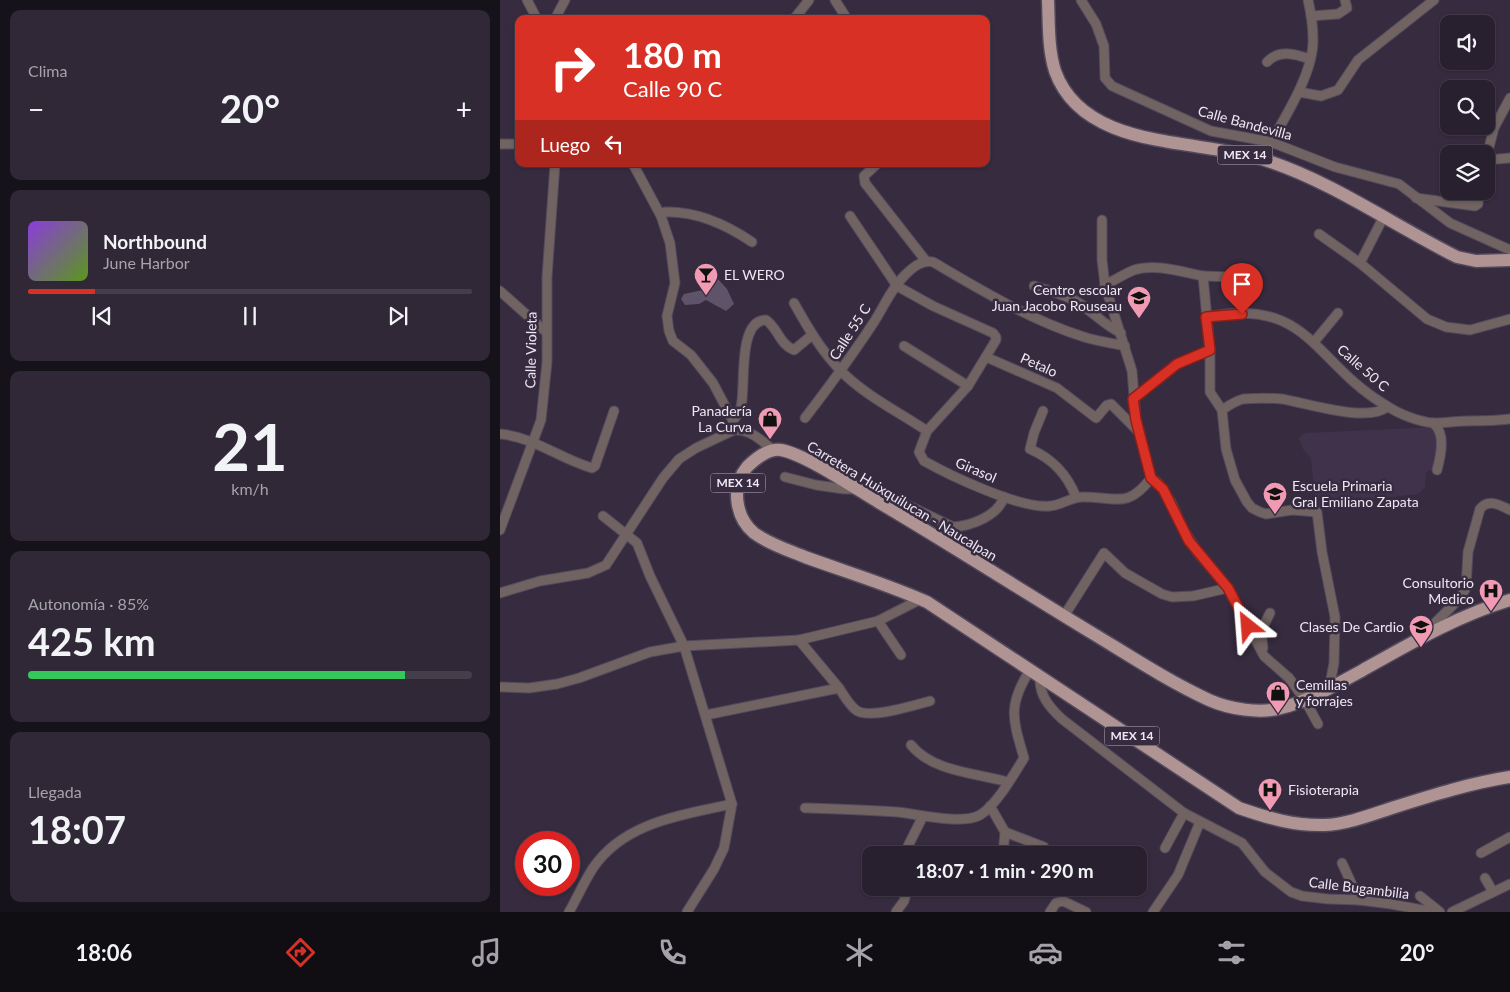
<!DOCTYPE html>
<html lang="es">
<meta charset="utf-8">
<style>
body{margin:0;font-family:Lato,sans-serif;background:#302837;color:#f1f3f6;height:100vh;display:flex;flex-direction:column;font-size:19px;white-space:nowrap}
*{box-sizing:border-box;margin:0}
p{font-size:16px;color:#a5a3aa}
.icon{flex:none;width:28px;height:28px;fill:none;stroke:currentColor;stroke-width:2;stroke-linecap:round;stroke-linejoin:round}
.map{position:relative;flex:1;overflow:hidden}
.drawer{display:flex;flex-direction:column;gap:10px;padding:10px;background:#16121a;width:500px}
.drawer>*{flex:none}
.top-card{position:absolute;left:15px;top:15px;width:475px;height:152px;border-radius:10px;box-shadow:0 1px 4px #0004,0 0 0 1px #443e4b;background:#d93025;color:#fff;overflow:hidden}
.fabs{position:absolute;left:940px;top:15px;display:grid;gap:10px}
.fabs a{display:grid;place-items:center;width:55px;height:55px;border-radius:10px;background:#28202f;box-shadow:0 1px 4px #0004,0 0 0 1px #443e4b;font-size:25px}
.speed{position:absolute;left:15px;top:831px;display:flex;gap:10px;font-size:25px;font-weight:700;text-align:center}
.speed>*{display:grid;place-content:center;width:65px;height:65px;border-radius:50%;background:#28202f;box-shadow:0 1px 4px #0004,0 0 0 1px #443e4b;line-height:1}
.speed .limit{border:8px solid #d22;background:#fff;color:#111}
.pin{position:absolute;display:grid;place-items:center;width:42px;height:42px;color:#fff;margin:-51px -21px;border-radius:50% 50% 50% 0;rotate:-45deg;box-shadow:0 0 5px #0007}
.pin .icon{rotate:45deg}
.me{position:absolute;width:55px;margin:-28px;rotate:332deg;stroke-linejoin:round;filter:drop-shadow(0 0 4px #0008)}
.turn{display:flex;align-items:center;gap:18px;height:105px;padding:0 25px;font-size:22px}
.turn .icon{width:65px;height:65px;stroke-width:2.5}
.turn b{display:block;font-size:35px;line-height:42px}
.then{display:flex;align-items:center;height:48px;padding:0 25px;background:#0003;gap:10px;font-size:19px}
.big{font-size:38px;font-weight:700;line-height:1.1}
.drawer .tile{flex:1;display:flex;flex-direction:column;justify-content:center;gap:8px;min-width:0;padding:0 18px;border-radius:10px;background:#302837}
.drawer .dial{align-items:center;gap:0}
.dial b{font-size:65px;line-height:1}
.song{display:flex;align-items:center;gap:15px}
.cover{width:60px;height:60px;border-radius:8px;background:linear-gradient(135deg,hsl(270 70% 55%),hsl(90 70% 35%))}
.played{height:5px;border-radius:2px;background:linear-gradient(90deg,#d93025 15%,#443e4b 15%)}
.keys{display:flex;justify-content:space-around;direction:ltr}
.heat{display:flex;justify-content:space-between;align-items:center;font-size:28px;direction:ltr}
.charge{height:8px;border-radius:4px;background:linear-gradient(90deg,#34c759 85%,#443e4b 0)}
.trip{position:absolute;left:362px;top:846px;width:285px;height:50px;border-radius:10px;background:#28202f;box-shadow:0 1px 4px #0004,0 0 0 1px #443e4b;font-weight:700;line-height:50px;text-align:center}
.dock{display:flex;height:80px;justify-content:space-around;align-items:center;background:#100d13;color:#a5a3aa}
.dock .icon{width:35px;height:35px}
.dock .selected{color:#d93025}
.dock b{font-size:22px;color:#f1f3f6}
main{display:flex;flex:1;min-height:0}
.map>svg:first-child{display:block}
</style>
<main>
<section class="drawer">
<div class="tile"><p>Clima</p>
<div class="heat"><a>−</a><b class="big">20°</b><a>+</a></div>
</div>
<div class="tile">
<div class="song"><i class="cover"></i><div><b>Northbound</b><p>June Harbor</p></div></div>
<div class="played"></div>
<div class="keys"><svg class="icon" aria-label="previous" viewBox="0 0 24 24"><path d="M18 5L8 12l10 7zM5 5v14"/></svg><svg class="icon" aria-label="pause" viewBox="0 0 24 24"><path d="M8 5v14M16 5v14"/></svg><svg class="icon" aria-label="next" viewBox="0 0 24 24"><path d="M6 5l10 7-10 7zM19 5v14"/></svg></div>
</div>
<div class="tile dial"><b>21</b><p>km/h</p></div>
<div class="tile"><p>Autonomía · 85%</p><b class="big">425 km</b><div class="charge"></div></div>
<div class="tile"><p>Llegada</p><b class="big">18:07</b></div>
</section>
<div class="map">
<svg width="1010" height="912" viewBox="0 0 1010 912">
<rect width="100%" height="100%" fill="#362b3f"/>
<polygon fill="#41324b" points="939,427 938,467 926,472 925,487 918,494 856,501 819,508 816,507 811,458 803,449 799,439 800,436 806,433"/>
<polygon fill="#5f5369" points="217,278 227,289 234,304 226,311 206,300 199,304 185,305 181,299 184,294 203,290"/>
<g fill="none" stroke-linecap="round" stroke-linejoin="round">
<defs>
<polyline id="service" points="948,203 952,191"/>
<g id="minor">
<polyline points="27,0 37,19"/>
<polyline points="335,0 347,19"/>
<polyline points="581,0 596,24 604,46 605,78 612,86 711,131 771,142 835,167 899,184 950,223 1010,250"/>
<polyline points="811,16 838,14 847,8 845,0"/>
<polyline points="55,19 65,0"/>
<polyline points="294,19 309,0"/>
<path d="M767 62C779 49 795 54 810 59"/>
<polyline points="799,92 821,96 838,90 858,60 934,0"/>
<path d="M771 142C787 114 814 71 813 39 813 26 811 13 808 0"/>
<polyline points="0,144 19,144"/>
<polyline points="986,159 994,128 1010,98"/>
<polyline points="986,160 1010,158"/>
<path d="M133 164 161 216 170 243 175 283 167 316 169 331 173 341 191 355 213 383 233 421 234 430C250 429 261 440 273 450"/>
<polyline points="377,164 364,176 365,183 426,261"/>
<polyline points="916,198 975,206 978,204 979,191"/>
<path d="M161 216 165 212C196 211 227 225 252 242"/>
<path d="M350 216 397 286 433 306 493 333 496 337V340L468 386 427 431 419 452 424 461C451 476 520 509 550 506 562 505 571 497 583 497 616 497 628 509 651 478"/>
<polyline points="602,220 602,260 605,285 632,371 636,420 651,478 658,483 671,502 683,529 698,553 728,588 764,656 789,678 805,700 818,724"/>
<polyline points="819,234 860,263 927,319 946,327 970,330 1010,319"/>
<polyline points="860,263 883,218"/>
<polyline points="733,277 703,276 710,350 710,392 722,410 726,449 735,480 747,502 752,508 760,512 766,514 792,510 817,512 822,552 835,617 834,663 829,689"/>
<path d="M605 285C615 280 624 274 634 270 656 263 682 272 703 276"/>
<path d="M534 286C549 291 565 294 579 303 594 313 604 325 621 333"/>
<polyline points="0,291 46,332"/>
<path d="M294 303C308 328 322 352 342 372 366 396 399 412 427 431"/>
<path d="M706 317C810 296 814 364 887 406 899 414 919 422 934 423 945 423 957 421 968 421 982 421 996 421 1010 419"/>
<polyline points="814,342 838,313"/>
<polyline points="404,346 468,386"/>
<polyline points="486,357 557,388 596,418 607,405 611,404 638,431"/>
<polyline points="633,399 677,364 710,350"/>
<path d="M722 410C728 406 735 401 743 399 755 398 770 398 782 399 807 403 867 423 887 407"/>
<path d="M543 411 534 433 530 449C553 459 567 474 576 497"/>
<path d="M305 418C328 388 351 357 372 325 383 309 390 290 404 276 412 268 422 259 433 262 481 290 530 320 584 337 597 341 611 343 625 346"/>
<path d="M233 421C236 416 240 413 241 407 246 387 237 320 266 320 278 328 279 344 294 350L312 335"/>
<path d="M933 423C946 433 941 455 937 470"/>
<path d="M0 434C34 437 60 459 92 468L95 466 114 411"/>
<path d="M285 477 316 485 344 489H374L453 527C471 526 498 516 504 497"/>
<polyline points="103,516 137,543 150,576 184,646 232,804 224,848 214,869 187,912"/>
<polyline points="0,530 41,420 47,362 47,277 55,164"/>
<polyline points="0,593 40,581 88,573 106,565 163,478 179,459 196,448 234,430"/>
<polyline points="564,616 604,553 625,573 662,594 672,597 693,596 728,588"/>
<polyline points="378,621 401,655"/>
<path d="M926 632 959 599 966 588 968 552 980 509C988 498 1000 505 1010 510"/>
<polyline points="763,648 761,631 770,613"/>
<path d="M540 677C539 695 549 707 562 719L684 813 742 843 765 872 791 892 802 896 828 899 859 900 891 904 933 912"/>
<polyline points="0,687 29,688 57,684 79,678 150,652 184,646 299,640 378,621 421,599"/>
<path d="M339 688C344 695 349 705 356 710 368 720 415 705 430 701"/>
<polyline points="206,715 339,688 299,640"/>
<path d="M411 745C433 772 476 773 508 782"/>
<polyline points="490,806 505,832 503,855"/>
<path d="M305 808C335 809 366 810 397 812 417 814 463 825 480 815 496 806 514 774 524 758 513 720 507 706 530 670"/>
<polyline points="505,832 544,847"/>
<polyline points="665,848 684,813"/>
<polyline points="981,853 1010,837"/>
<polyline points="407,855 407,848 423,816"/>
<polyline points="842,863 859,900"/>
<polyline points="985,878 993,892"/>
<polyline points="920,896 940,912"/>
<path d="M69 912C77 898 84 882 93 868 124 822 182 815 232 804"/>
<polyline points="396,912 404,901 408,888"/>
<polyline points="550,912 556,903 563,901 586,912"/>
<polyline points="653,912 678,875 700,822"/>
<polyline points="952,912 1010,884"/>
</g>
<g id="primary">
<path d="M548 0C549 23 548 49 555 71 584 152 700 138 765 160 833 182 893 225 957 257L976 261 1010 260"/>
<path d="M1010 600C957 616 911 643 863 670 837 684 810 701 781 708 760 714 729 709 709 700 670 682 633 658 597 636 524 592 453 546 380 503 356 489 307 455 281 450 269 448 255 459 247 467 231 486 235 517 254 533 269 544 288 550 305 557 346 572 387 584 427 602L739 808C768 818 794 826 825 825 848 824 873 814 895 807 933 795 971 783 1010 777"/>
</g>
</defs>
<use href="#service" stroke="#53495c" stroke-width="7"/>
<use href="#minor" stroke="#53495c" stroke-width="11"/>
<use href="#primary" stroke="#53495c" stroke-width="15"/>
<use href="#service" stroke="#706362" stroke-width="4.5"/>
<use href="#minor" stroke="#706362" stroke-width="9"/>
<use href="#primary" stroke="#af9493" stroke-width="12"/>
</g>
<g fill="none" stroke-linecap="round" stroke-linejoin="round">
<defs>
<polyline id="route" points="742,314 706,317 710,350 677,364 633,399 636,420 651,478 663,489 689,541 728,588 748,626"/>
</defs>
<use href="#route" stroke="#8d1f18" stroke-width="12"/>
<use href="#route" stroke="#d93025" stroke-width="9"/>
</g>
<defs>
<symbol id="bar-pin" viewBox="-11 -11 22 30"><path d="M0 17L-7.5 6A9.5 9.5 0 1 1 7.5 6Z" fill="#f19ab3" stroke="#362b3f"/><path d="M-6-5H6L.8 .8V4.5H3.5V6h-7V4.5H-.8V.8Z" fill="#111"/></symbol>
<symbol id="school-pin" viewBox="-11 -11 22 30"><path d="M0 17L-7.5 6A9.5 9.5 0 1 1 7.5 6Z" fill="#f19ab3" stroke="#362b3f"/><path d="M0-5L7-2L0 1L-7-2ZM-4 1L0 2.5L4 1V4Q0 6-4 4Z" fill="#111"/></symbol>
<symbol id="shop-pin" viewBox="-11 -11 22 30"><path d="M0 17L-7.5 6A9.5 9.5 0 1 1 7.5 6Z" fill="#f19ab3" stroke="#362b3f"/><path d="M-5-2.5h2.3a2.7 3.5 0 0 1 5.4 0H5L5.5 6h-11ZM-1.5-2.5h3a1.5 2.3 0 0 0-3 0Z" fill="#111"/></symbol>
<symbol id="hospital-pin" viewBox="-11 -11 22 30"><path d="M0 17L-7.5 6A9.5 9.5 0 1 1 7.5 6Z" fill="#f19ab3" stroke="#362b3f"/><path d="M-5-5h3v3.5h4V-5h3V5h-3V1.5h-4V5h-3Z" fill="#111"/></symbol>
</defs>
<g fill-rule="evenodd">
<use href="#bar-pin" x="192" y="261" width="28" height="38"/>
<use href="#school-pin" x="625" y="284" width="28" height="38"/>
<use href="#shop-pin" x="256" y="405" width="28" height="38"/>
<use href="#school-pin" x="761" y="480" width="28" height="38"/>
<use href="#hospital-pin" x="977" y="577" width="28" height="38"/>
<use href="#school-pin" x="907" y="613" width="28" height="38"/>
<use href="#shop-pin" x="764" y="679" width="28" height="38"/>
<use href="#hospital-pin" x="756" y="776" width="28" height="38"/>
</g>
<g text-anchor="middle" stroke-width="5" stroke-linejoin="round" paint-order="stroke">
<g fill="#362b3f" stroke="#b7aebd" stroke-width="1">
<rect x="717.5" y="145.5" width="55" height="19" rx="4"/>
<rect x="210.5" y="473.5" width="55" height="19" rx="4"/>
<rect x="604.5" y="726.5" width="55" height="19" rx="4"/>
</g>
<g font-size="12" font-weight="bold" fill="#eee6f3">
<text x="745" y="159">MEX 14</text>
<text x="238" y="487">MEX 14</text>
<text x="632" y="740">MEX 14</text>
</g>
<g font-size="14" fill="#eee6f3" stroke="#362b3f">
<text transform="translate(745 123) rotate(15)" y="5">Calle Bandevilla</text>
<text transform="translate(350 332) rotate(-57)" y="5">Calle 55 C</text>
<text transform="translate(31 350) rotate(-89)" y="5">Calle Violeta</text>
<text transform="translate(539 365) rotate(24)" y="5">Petalo</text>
<text transform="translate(863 368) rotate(41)" y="5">Calle 50 C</text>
<text transform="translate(476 470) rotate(23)" y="5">Girasol</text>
<text transform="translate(402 501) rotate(31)" y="5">Carretera Huixquilucan - Naucalpan</text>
<text transform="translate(859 888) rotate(7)" y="5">Calle Bugambilia</text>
</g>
<g font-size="14" fill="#eee6f3" stroke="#362b3f" text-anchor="start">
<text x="224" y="280">EL WERO</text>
<text x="622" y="295" text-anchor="end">Centro escolar<tspan x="622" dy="16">Juan Jacobo Rouseau</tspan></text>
<text x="252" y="416" text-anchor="end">Panadería<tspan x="252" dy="16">La Curva</tspan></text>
<text x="792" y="491">Escuela Primaria<tspan x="792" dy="16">Gral Emiliano Zapata</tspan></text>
<text x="974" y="588" text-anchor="end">Consultorio<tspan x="974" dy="16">Medico</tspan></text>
<text x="904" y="632" text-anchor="end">Clases De Cardio</text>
<text x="796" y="690">Cemillas<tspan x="796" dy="16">y forrajes</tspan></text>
<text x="788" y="795">Fisioterapia</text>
</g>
</g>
</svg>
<div class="fabs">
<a><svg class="icon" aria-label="sound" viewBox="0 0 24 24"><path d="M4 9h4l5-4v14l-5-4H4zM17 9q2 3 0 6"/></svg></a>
<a><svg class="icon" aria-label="search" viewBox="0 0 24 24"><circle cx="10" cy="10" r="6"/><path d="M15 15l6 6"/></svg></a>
<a><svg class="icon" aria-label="layers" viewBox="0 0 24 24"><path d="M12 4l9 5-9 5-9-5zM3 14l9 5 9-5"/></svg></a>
</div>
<div class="speed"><div class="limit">30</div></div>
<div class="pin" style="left:742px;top:314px;background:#d93025"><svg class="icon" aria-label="arrive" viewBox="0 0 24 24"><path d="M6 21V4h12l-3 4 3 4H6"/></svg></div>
<svg class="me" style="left:748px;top:626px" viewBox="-20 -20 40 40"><path d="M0-17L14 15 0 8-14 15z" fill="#d93025" stroke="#fff" stroke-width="4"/></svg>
<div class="trip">18:07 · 1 min · 290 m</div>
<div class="top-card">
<div class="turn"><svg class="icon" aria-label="right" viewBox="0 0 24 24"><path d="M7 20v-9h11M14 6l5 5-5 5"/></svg><div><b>180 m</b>Calle 90 C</div></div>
<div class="then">Luego<svg class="icon" aria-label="left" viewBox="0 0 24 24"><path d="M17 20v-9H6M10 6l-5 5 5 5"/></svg></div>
</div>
</div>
</main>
<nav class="dock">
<b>18:06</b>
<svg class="icon selected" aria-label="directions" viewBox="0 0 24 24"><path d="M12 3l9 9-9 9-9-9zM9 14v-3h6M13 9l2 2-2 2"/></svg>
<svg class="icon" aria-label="music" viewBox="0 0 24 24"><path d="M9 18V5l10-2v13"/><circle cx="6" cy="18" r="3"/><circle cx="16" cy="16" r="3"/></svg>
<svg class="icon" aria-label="phone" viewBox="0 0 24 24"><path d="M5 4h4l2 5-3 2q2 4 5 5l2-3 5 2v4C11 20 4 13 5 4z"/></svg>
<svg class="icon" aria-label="climate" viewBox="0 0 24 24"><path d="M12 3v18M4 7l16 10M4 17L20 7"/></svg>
<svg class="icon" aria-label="car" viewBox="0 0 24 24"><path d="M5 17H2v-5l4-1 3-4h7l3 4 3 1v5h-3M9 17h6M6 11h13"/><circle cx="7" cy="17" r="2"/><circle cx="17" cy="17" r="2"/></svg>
<svg class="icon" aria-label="filters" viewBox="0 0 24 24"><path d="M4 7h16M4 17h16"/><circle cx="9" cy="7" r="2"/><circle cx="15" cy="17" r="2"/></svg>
<b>20°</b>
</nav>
